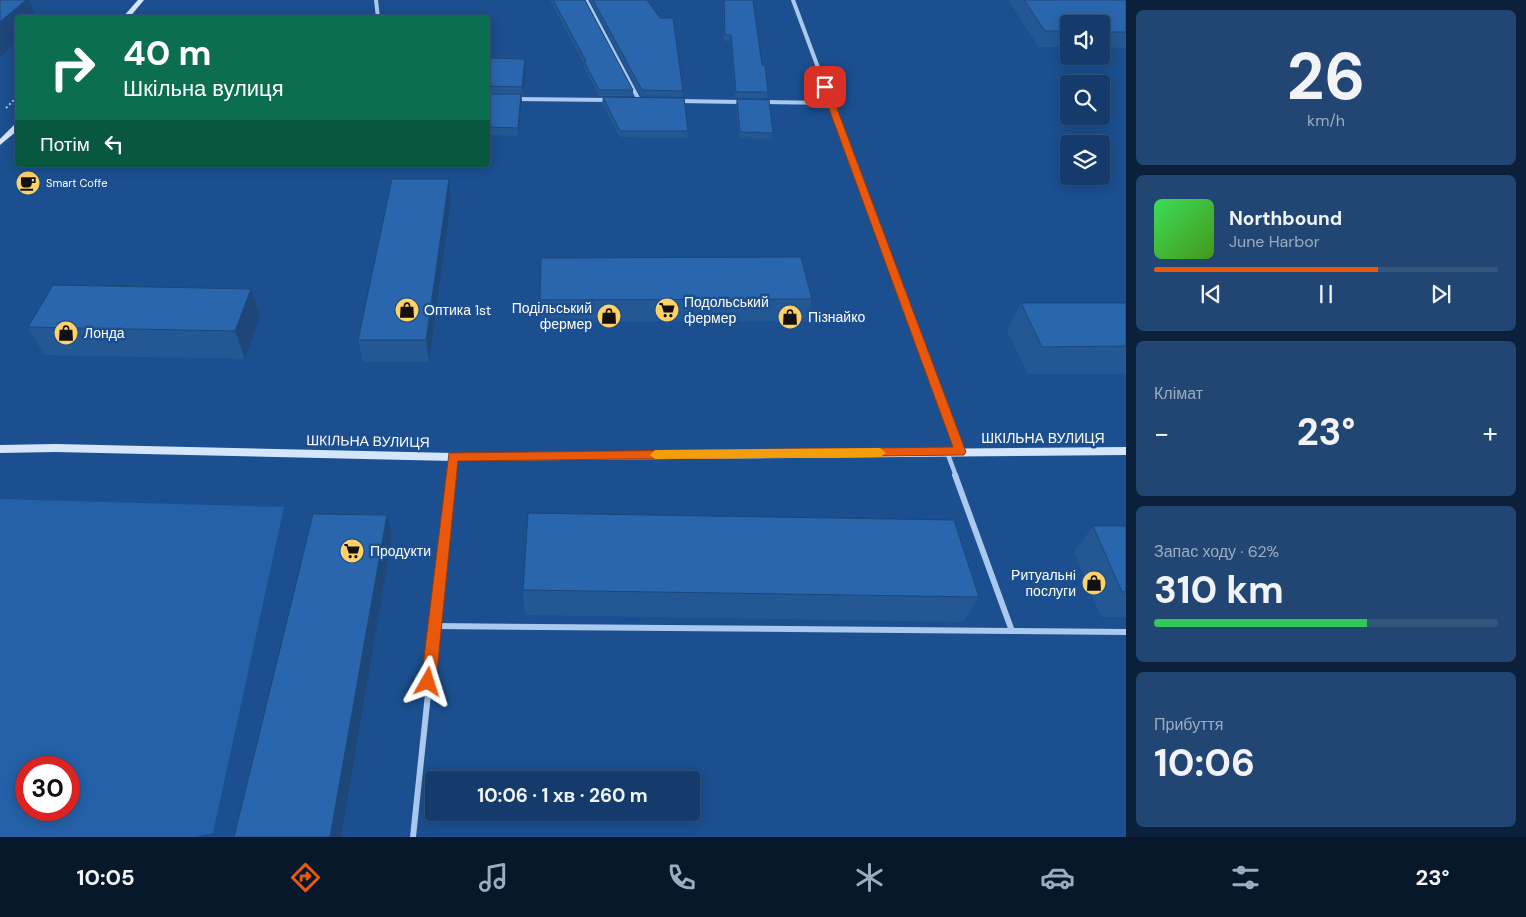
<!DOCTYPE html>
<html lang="uk">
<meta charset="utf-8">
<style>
body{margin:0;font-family:"DM Sans",sans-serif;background:#214673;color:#f1f3f6;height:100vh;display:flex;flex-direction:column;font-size:19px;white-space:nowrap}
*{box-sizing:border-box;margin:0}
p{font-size:16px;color:#9dadc1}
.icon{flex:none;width:28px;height:28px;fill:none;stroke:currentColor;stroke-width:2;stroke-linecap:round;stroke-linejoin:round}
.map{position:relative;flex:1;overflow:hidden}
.panel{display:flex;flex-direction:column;gap:10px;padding:10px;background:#0b203b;width:400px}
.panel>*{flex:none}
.banner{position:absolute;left:15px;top:15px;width:475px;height:152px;border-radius:5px;box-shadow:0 2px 12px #0003,0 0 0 1px #33557e;background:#0b6e4f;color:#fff;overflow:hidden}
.controls{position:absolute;left:1060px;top:15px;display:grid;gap:10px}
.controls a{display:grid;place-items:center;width:50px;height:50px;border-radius:5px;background:#143b6b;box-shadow:0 2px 12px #0003,0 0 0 1px #33557e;font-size:25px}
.speed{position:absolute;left:15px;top:756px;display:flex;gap:10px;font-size:25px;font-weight:700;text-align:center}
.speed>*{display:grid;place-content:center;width:65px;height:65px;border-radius:50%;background:#143b6b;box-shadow:0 2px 12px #0003,0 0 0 1px #33557e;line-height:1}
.speed .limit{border:8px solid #d22;background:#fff;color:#111}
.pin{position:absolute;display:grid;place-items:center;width:42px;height:42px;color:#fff;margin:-21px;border-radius:10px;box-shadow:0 2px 8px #0006}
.me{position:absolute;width:55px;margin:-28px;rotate:6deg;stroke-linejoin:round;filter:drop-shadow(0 0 4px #0008)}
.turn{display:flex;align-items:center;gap:18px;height:105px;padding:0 25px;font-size:22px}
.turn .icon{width:65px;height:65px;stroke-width:2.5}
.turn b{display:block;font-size:35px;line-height:42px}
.then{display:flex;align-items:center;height:48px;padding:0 25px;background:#0003;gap:10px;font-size:19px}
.big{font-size:38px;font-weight:700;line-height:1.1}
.panel .tile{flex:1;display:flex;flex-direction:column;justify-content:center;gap:8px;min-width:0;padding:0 18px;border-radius:8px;background:#214673}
.panel .dial{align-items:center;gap:0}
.dial b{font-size:65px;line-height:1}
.song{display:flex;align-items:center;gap:15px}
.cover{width:60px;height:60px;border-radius:8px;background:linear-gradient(135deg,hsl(130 70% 55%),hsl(100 70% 35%))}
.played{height:5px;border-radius:2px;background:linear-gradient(90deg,#ea580c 65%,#33557e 65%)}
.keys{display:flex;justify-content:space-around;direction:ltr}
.heat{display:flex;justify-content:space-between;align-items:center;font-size:28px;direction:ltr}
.charge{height:8px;border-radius:4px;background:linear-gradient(90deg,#34c759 62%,#33557e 0)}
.trip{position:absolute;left:425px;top:771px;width:275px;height:50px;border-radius:5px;background:#143b6b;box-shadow:0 2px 12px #0003,0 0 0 1px #33557e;font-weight:700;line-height:50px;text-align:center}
.tabs{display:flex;height:80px;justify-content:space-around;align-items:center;background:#08182b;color:#9dadc1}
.tabs .icon{width:35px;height:35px}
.tabs .active{color:#ea580c}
.tabs b{font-size:22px;color:#f1f3f6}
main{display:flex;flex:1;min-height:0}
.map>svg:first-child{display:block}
</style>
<main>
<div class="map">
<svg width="1126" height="837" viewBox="0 0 1126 837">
<rect width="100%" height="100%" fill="#1b4f8f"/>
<path fill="#2461a8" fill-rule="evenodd" d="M0 499 284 507 213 833 195 837H0ZM26 768H69V810H26Z"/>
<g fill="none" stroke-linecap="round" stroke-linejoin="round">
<polyline stroke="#a9c9ee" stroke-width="2" stroke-dasharray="2 2.5" stroke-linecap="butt" points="6,108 18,96"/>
<g stroke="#a9c9ee" stroke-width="4">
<polyline points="376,0 378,18"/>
<polyline points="586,0 639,100"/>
<polyline points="793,0 869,205"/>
<polyline points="515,99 609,100"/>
<polyline points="678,101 742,102"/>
<polyline points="763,102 831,103"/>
</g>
<g stroke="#a9c9ee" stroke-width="4.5">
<polyline points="868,204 960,452"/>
<polyline points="947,452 956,476"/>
<polyline points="451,476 453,457"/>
</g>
<g stroke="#a9c9ee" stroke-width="6">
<polyline points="955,475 1012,631 1126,632"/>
<polyline points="434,626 1012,631"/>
<polyline points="413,837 451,475"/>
</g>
<g fill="#d6e6fa" fill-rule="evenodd">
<polygon points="138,0 144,0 129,18 122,18"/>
<polygon points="15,124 18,124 18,130 0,145 0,139"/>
<polygon points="55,444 453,453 1126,447 1126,455 453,461 55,452 0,453 0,445"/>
</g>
</g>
<g fill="#245895">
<polygon points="550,0 585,0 633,90 633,96 599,96 584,67 584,64"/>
<polygon points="590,0 647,0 683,91 682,97 641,96"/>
<polygon points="723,0 753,0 762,65 768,92 767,98 735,98 731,41 724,41"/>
<polygon points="1008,0 1126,0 1126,48 1101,47 1101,24 1069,24 1069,47 1039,47"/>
<polygon points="488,58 525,59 526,66 523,95 521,95 522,102 518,136 488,135"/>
<polygon points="603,97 688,131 687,138 620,137 602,103"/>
<polygon points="737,99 773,133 771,139 739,138 736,105"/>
<polygon points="449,179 451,200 429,362 363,362 358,340"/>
<polygon points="812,299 806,321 541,322 540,300"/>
<polygon points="1021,303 1126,303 1126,374 1028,374 1007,331"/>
<polygon points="260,317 245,359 44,355 28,327"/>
<polygon points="1093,526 1126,526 1126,617 1101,617 1074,552"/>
<polygon points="523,590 979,597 963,622 525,615"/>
</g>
<g fill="#1d4779">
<polygon points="26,0 29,0 36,18 18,18 18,41 0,57 0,22"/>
<polygon points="525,59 526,66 523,95 522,87"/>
<polygon points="521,94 522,102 518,136 518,128"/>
<polygon points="449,179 451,200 429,362 426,340"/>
<polygon points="251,289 260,317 245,359 235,331"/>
<polygon points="387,515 392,536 341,837 330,837"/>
</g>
<g fill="#2a66ad" stroke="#1d4779">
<polygon points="0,0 26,0 0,22"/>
<polygon points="553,0 585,0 633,90 599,90 584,61 586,61"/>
<polygon points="593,0 647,0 660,18 673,18 683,91 642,90"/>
<polygon points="724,0 753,0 762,65 765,65 768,92 736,92 731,35 725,35"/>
<polygon points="1024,0 1126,0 1126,32 1101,32 1101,24 1069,24 1069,31 1045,31"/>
<polygon points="488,58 525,59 522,87 488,86"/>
<polygon points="488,94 521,94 518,128 488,127"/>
<polygon points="603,97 684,98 688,131 620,131"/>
<polygon points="737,99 769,100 773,133 740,132"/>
<polygon points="392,179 449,179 426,340 358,340"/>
<polygon points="801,257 812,299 540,300 541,258"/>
<polygon points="53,285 251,289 235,331 28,327"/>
<polygon points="1021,303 1126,303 1126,346 1042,347"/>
<polygon points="528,513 954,520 979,597 523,590"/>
<polygon points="313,514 387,515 330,837 234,837"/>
<polygon points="1093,526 1126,526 1126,592 1122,592"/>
</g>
<polygon fill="#ea580c" stroke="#983908" points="825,85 829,87 966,452 964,455 458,461 436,682 433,687 428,689 423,687 421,682 449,453 953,447 821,87"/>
<polygon fill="#f59e0b" points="880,448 886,453 880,457 655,459 650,455 655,450"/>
<defs>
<symbol id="cafe-disc" viewBox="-11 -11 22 22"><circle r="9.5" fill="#ffd166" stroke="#1b4f8f"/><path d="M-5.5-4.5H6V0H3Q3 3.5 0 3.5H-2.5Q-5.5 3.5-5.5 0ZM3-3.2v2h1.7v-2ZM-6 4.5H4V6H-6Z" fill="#111"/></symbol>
<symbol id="shop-disc" viewBox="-11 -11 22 22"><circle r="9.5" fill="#ffd166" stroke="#1b4f8f"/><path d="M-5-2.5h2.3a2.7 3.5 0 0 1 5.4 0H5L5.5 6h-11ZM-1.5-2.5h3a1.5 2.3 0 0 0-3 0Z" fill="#111"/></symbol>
<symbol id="supermarket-disc" viewBox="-11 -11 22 22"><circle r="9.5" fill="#ffd166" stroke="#1b4f8f"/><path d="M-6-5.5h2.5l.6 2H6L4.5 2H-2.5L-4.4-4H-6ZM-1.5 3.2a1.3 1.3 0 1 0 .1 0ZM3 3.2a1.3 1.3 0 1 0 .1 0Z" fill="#111"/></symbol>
</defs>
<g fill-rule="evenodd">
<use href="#cafe-disc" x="14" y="169" width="28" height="28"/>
<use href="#shop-disc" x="393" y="296" width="28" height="28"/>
<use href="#supermarket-disc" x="653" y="296" width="28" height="28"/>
<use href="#shop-disc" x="595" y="302" width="28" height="28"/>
<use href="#shop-disc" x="776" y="303" width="28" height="28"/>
<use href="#shop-disc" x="52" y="319" width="28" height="28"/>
<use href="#supermarket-disc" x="338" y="537" width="28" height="28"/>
<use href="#shop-disc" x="1080" y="569" width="28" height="28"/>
</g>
<g text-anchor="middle" stroke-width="5" stroke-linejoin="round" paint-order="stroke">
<g font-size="11" fill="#fff" stroke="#1b4f8f" text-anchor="start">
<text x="46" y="187">Smart Coffe</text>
</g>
<g font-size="14" fill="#fff" stroke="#1b4f8f" text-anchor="start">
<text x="684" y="307">Подольський<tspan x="684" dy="16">фермер</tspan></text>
<text x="592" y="313" text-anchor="end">Подільський<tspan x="592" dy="16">фермер</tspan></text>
<text x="424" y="315">Оптика 1st</text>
<text x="808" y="322">Пiзнайко</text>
<text x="84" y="338">Лонда</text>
<text x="370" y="556">Продукти</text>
<text x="1076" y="580" text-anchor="end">Ритуальнi<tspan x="1076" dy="16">послуги</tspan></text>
</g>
<g font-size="14" fill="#fff" stroke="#1b4f8f">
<text x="1043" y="443">ШКІЛЬНА ВУЛИЦЯ</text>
<text transform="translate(368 441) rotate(1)" y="5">ШКІЛЬНА ВУЛИЦЯ</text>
</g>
</g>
</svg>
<div class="controls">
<a><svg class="icon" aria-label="sound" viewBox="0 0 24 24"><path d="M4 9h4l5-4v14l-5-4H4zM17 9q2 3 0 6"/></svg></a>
<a><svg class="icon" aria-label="search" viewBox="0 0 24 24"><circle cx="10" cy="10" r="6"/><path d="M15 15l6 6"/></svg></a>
<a><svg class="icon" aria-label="layers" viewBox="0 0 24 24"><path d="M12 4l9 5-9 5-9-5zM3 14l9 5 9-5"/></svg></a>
</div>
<div class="speed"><div class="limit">30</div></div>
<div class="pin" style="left:825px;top:87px;background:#d93025"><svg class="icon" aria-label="arrive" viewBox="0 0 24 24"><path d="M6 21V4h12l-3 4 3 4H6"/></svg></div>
<svg class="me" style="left:428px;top:682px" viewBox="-20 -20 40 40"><path d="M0-17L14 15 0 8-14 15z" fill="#ea580c" stroke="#fff" stroke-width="4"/></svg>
<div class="trip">10:06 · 1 хв · 260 m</div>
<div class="banner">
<div class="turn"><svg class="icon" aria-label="right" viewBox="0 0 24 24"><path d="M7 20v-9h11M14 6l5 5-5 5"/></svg><div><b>40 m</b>Шкільна вулиця</div></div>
<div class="then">Потім<svg class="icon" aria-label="left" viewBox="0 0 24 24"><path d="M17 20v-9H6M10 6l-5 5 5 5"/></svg></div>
</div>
</div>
<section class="panel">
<div class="tile dial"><b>26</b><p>km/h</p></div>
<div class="tile">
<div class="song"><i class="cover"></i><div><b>Northbound</b><p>June Harbor</p></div></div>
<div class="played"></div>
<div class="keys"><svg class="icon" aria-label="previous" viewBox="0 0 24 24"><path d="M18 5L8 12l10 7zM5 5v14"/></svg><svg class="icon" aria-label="pause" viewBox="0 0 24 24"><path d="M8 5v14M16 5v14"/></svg><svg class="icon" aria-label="next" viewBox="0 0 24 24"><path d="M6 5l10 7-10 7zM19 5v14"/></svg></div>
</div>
<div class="tile"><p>Клімат</p>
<div class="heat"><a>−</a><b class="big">23°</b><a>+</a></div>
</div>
<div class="tile"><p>Запас ходу · 62%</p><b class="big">310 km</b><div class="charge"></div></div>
<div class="tile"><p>Прибуття</p><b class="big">10:06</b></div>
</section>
</main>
<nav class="tabs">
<b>10:05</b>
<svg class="icon active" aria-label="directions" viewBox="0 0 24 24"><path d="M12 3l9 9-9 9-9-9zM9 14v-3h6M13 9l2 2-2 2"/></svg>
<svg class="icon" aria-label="music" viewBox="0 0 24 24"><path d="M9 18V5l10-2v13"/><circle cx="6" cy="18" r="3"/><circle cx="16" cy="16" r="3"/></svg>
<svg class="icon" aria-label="phone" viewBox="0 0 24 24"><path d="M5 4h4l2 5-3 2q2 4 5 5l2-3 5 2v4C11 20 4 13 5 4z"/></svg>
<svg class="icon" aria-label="climate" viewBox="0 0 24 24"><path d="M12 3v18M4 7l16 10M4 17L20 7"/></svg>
<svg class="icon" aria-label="car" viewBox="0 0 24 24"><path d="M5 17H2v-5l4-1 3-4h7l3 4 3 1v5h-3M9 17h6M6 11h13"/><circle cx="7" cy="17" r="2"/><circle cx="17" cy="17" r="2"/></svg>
<svg class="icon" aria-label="filters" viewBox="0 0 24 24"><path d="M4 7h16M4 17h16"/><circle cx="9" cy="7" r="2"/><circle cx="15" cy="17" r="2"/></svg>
<b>23°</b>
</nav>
